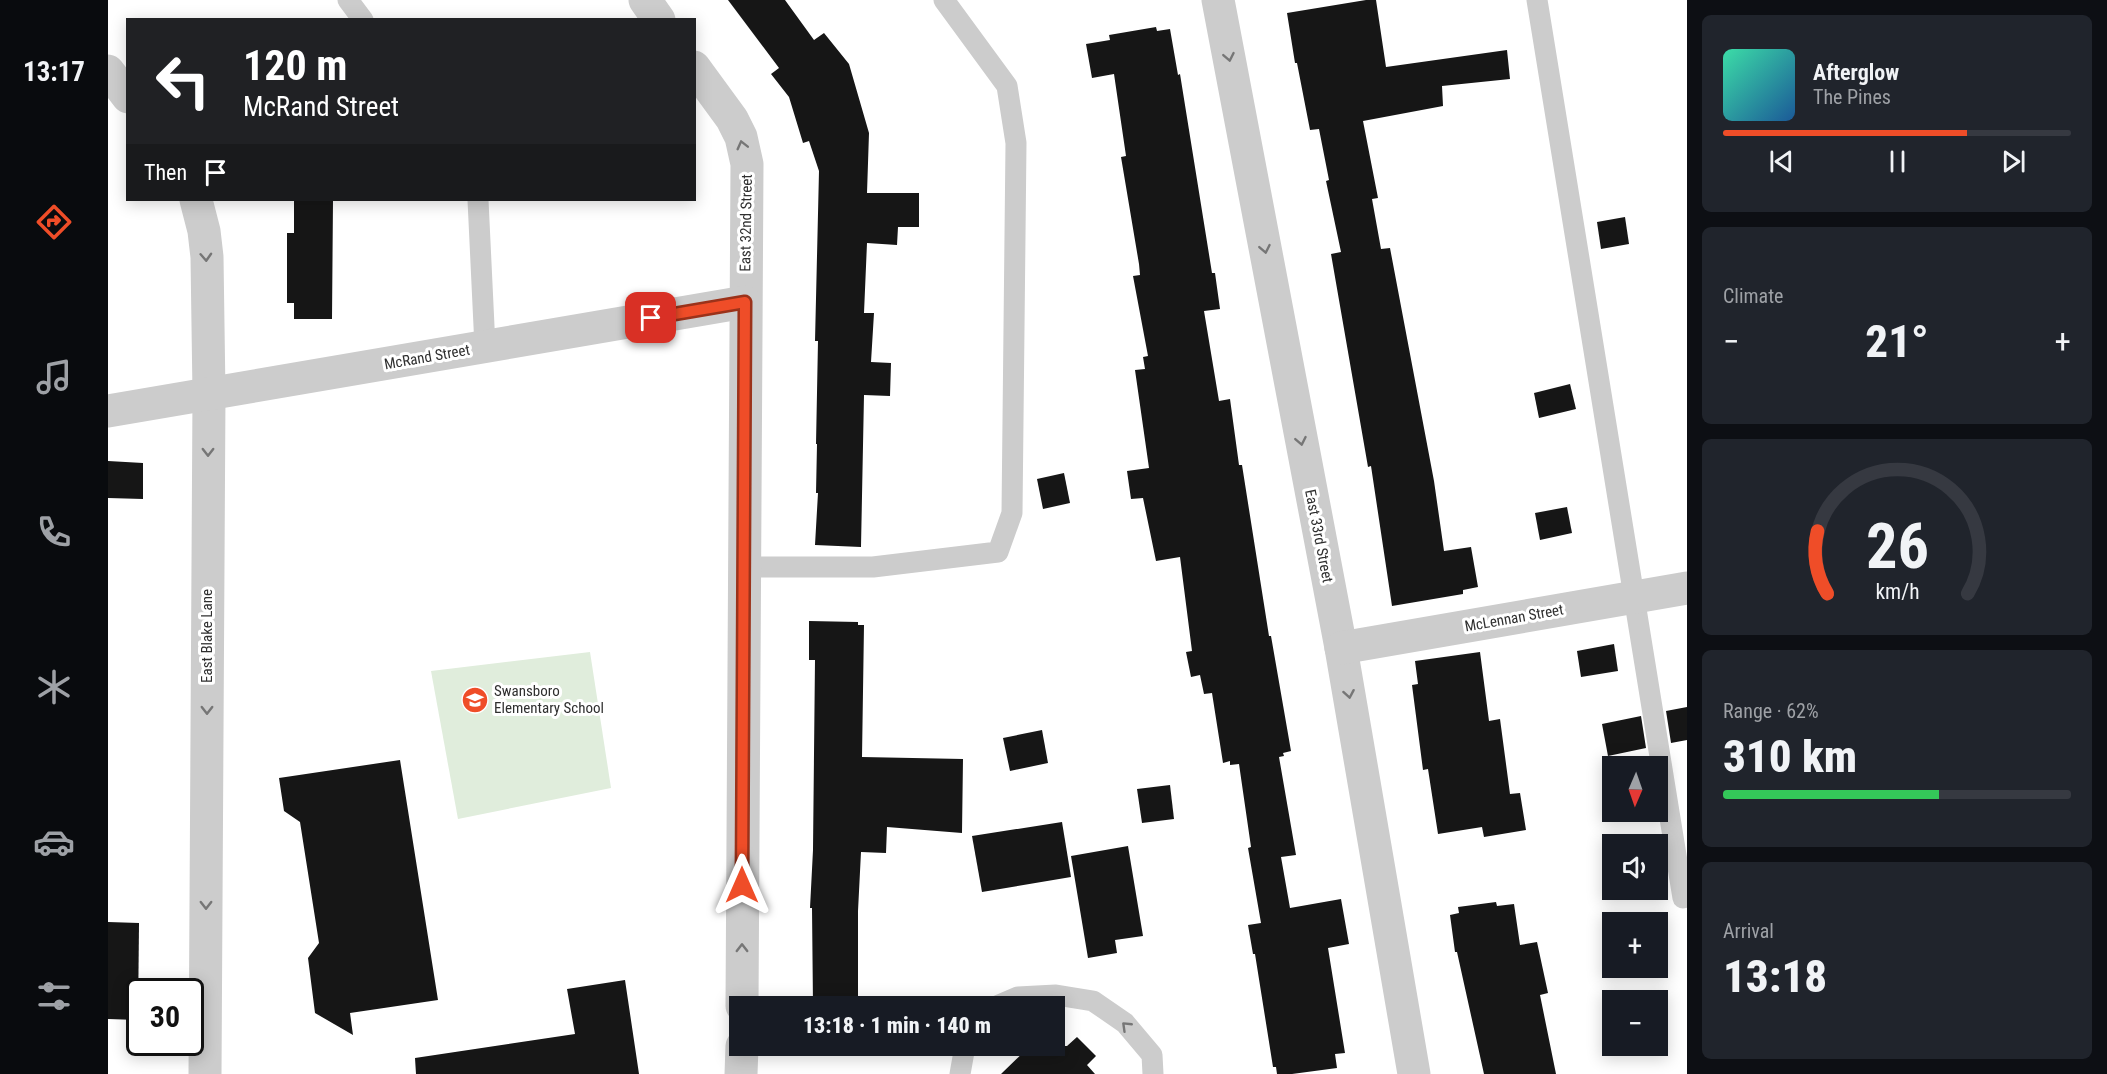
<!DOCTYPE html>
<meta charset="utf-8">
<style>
body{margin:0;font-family:"Roboto Condensed",sans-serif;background:#20242c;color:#f1f3f6;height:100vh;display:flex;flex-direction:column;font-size:22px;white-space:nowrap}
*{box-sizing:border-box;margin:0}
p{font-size:20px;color:#9ea1a6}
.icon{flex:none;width:33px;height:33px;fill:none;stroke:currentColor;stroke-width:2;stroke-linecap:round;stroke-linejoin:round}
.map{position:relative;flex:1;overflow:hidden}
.panel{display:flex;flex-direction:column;gap:15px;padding:15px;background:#0d0f14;width:420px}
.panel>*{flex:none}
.top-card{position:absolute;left:18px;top:18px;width:570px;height:183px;border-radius:0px;box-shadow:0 3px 15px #0003;background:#202124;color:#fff;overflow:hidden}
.needle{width:39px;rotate:182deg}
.controls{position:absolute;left:1494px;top:756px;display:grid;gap:12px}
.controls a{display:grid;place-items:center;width:66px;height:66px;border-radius:0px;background:#171b24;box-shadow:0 3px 15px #0003;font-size:30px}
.speed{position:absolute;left:18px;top:978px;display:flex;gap:12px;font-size:30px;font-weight:700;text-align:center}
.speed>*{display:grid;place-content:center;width:78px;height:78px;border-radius:50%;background:#171b24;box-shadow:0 3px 15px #0003;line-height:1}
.speed .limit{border:3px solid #111;border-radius:9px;background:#fff;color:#111}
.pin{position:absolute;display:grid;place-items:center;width:51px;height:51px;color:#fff;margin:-26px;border-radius:12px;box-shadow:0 3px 9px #0006}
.me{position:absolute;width:66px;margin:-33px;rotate:0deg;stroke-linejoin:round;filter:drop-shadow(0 0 4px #0008)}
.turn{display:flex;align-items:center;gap:21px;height:126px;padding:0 18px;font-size:27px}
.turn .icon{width:78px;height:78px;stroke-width:2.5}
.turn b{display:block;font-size:42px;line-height:51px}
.then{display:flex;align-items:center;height:57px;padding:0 18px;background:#0003;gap:12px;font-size:22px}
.big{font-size:45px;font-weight:800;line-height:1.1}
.panel .card{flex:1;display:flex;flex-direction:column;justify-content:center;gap:9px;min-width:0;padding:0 21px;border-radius:9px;background:#20242c}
.panel .dial{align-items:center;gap:0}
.dial svg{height:156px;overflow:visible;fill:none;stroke:#363941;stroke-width:7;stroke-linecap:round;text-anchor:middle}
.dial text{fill:#f1f3f6;stroke:none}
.song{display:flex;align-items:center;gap:18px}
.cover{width:72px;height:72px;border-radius:9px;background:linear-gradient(135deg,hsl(160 70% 55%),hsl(210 70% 35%))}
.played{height:6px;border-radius:3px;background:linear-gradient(90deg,#ef4d28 70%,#363941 70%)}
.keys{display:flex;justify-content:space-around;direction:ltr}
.heat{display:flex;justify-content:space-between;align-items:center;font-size:33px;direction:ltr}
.charge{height:9px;border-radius:4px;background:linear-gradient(90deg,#34c759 62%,#363941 0)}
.trip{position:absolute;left:621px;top:996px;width:336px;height:60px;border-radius:0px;background:#171b24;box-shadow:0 3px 15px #0003;font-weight:800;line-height:60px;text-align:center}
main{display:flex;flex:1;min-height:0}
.dock{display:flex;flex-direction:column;width:108px;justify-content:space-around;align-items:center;background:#090b0e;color:#9ea1a6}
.dock .icon{width:42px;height:42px}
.dock .active{color:#ef4d28}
.dock b{font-size:27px;color:#f1f3f6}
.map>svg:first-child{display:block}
</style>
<main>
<nav class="dock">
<b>13:17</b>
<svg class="icon active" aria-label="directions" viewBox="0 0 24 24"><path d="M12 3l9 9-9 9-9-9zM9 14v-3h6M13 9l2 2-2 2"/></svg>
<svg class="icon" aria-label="music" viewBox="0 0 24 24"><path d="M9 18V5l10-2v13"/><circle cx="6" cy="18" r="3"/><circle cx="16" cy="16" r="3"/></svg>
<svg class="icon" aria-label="phone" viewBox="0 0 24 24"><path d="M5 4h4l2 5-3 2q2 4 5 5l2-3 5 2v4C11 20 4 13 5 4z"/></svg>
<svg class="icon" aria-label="climate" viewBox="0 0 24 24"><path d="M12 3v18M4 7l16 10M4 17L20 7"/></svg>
<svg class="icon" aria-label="car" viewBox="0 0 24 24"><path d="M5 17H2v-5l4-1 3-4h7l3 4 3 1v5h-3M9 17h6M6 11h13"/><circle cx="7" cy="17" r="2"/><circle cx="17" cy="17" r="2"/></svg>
<svg class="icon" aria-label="filters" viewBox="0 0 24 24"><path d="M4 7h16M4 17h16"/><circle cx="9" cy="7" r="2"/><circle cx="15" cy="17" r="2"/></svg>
</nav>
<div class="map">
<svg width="1579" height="1074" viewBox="0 0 1579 1074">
<rect width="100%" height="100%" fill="#fff"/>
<polygon fill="#e0eddc" points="482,652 503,788 350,819 323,671"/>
<g fill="#161616">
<polygon points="620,0 677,0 706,40 716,33 741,64 761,133 759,193 811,193 811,227 790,227 789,245 759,243 756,313 766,313 763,362 783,363 782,396 756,395 753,547 707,545 710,493 708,493 709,444 708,444 710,341 707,341 711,171 701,141 695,143 681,97 663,74 671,68"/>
<polygon points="1258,0 1268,0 1278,67 1399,50 1402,79 1334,86 1335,106 1255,121 1270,198 1264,199 1273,249 1282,248 1326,481 1336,551 1363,547 1370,587 1355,590 1355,594 1284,606 1263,466 1260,467 1223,254 1233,252 1218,181 1221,180 1211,129 1202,130 1189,63 1187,63 1179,13"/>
<polygon points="1048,27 1049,31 1062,29 1070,75 1072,74 1104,273 1107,273 1112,309 1096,311 1111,401 1122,399 1131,465 1134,465 1161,636 1163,636 1183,751 1175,753 1176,756 1171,757 1188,855 1173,857 1182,908 1233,899 1241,944 1220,948 1237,1053 1227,1054 1229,1068 1184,1074 1169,1074 1168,1067 1165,1067 1147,954 1145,954 1140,925 1153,923 1140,848 1143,847 1131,764 1122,765 1122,761 1115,763 1104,693 1096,694 1092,675 1083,677 1078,652 1084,651 1072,557 1048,561 1035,498 1023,499 1019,471 1041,468 1027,370 1037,369 1035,357 1040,356 1025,276 1032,275 1031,264 1013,157 1018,156 1006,74 984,78 978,44 1002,40 1001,35"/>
<polygon points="186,200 225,200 224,319 186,319 186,303 179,303 179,233 186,233"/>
<polygon points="1517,217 1521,244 1493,249 1489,222"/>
<polygon points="1462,384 1468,409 1431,418 1426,393"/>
<polygon points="0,461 35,463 35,499 0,498"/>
<polygon points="956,473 962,503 935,509 929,479"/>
<polygon points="1459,507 1464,533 1432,540 1427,513"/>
<polygon points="701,621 750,622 750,625 756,625 754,757 855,759 854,833 779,827 778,853 753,852 750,911 750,1006 705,1006 704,908 702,908 705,850 707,660 701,660"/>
<polygon points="1506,644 1510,671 1473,677 1469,651"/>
<polygon points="1372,652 1381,721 1392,719 1402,794 1412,793 1418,830 1376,837 1374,827 1330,834 1320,769 1315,770 1304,685 1310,684 1307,661"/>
<polygon points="1579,707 1579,740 1563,743 1558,711"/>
<polygon points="1533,716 1538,748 1500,756 1494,724"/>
<polygon points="934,730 940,763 902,771 895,738"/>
<polygon points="292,760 330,1000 242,1013 245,1035 207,1013 200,958 211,943 192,822 176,811 171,778"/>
<polygon points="1062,785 1066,819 1034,823 1029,789"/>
<polygon points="954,822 963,877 874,892 864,836"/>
<polygon points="1020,846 1035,936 1007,940 1009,953 980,958 963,856"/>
<polygon points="1388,902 1389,906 1406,904 1412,945 1429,942 1440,993 1432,995 1448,1074 1376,1074 1349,952 1347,952 1342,915 1351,913 1350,907"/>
<polygon points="0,922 31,923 30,1020 0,1019"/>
<polygon points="517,980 531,1074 308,1074 307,1058 467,1034 459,989"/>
<polygon points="969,1037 988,1056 979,1065 987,1074 893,1074 922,1046 959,1046"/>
</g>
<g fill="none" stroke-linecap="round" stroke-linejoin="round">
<g stroke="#ccc" stroke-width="21">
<polyline points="240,0 255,20"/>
<polyline points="1429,0 1575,898"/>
<polyline points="370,200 377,347"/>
<polyline points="636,567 765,567 890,552 904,513 908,143 899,86 836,0"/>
<polyline points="889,1006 910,997 948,995 985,1001 1017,1023 1044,1055 1045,1074"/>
<polyline points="852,1074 857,1046"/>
</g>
<g stroke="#ccc" stroke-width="33">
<polyline points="537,0 551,20"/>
<polyline points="1110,0 1233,648 1306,1074"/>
<polyline points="586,67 624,119 633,137 639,164 634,1006"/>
<polyline points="0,71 20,97"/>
<polyline points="88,200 96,231 99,257 101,394 97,1074"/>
<polyline points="0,411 637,302"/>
<polyline points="1233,648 1579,588"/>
<polyline points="633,1074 634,1046"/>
</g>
</g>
<defs><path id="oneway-chevron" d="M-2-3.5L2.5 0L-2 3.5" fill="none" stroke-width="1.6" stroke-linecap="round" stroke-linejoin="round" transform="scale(1.5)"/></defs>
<g stroke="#767676">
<use href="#oneway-chevron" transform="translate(1121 57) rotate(79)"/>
<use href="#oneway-chevron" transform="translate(634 145) rotate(-104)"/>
<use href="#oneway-chevron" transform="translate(1157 249) rotate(79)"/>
<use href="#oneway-chevron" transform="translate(98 257) rotate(87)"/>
<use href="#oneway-chevron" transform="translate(1193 441) rotate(79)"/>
<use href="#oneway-chevron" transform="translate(100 452) rotate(90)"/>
<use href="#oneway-chevron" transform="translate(1241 694) rotate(80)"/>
<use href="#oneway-chevron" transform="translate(99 710) rotate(90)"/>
<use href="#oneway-chevron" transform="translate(98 905) rotate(90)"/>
<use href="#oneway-chevron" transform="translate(634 948) rotate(-90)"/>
<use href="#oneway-chevron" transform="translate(1018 1026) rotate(-136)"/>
</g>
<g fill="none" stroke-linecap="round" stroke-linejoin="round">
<defs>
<polyline id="route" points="543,318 637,302 634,885"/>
</defs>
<use href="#route" stroke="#9b321a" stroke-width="15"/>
<use href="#route" stroke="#ef4d28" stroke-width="10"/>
</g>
<defs>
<symbol id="school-disc" viewBox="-11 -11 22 22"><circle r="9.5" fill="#ef4d28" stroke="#fff"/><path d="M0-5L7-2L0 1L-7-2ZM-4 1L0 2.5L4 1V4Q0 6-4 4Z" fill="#fff"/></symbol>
</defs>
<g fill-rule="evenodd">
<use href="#school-disc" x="352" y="685" width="30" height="30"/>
</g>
<g text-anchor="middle" stroke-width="6" stroke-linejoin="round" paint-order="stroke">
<g font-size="15" fill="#2f2f2f" stroke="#fff">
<text transform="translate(638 223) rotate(-89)" y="5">East 32nd Street</text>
<text transform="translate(319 357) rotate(-10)" y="5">McRand Street</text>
<text transform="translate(1211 536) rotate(79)" y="5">East 33rd Street</text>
<text transform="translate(1406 618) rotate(-10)" y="5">McLennan Street</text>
<text transform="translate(99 636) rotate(-90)" y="5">East Blake Lane</text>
</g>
<g font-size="15" fill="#2f2f2f" stroke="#fff" text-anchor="start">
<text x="386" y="696">Swansboro<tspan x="386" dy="17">Elementary School</tspan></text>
</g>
</g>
</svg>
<div class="controls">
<a><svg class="needle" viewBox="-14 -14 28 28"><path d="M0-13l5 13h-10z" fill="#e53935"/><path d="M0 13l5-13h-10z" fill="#9ea1a6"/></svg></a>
<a><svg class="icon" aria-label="sound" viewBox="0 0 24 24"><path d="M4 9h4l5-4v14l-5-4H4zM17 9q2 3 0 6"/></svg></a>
<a>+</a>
<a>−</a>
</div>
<div class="speed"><div class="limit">30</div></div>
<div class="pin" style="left:543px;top:318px;background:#d93025"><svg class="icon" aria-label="arrive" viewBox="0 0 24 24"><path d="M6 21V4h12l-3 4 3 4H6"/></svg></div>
<svg class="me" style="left:634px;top:885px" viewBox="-20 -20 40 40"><path d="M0-17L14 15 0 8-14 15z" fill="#ef4d28" stroke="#fff" stroke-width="4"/></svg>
<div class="trip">13:18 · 1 min · 140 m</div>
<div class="top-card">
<div class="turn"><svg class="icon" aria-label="left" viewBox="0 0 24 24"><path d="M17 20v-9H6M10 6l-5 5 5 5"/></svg><div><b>120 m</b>McRand Street</div></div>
<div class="then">Then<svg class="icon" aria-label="arrive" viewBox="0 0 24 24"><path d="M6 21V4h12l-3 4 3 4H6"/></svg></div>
</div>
</div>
<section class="panel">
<div class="card">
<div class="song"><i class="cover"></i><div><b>Afterglow</b><p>The Pines</p></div></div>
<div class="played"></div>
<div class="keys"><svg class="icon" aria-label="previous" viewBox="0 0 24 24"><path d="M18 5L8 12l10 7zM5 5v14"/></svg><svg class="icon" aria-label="pause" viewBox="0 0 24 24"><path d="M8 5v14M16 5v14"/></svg><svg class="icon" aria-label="next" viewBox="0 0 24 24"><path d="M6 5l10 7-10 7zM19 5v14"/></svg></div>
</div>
<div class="card"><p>Climate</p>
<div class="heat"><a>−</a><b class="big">21°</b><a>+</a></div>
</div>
<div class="card dial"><svg viewBox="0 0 100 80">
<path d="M14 69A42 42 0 1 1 86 69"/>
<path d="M14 69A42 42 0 0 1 9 37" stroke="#ef4d28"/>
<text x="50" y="56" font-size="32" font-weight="700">26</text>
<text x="50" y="72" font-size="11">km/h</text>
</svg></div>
<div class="card"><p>Range · 62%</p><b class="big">310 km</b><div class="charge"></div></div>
<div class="card"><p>Arrival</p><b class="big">13:18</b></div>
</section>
</main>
